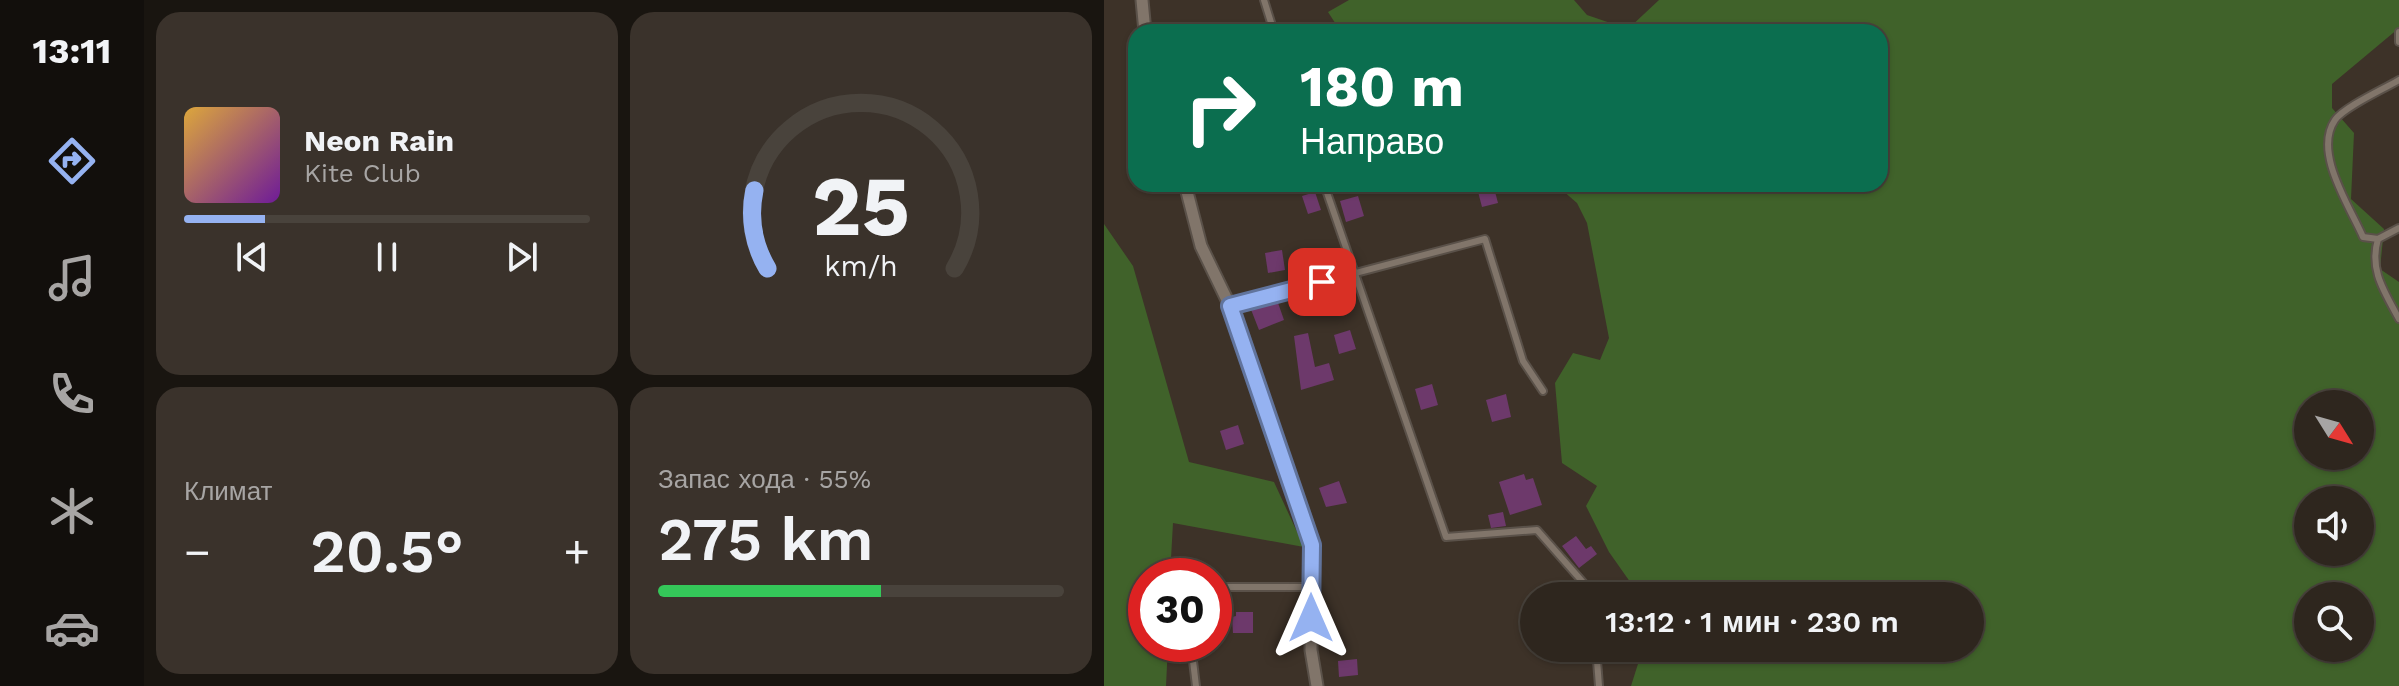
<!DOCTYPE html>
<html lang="ru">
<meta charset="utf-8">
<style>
body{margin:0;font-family:"Work Sans",sans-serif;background:#3a322b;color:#f1f3f6;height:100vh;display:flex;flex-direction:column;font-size:30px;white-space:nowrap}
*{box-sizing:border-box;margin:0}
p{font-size:26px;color:#a7a5a4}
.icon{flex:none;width:44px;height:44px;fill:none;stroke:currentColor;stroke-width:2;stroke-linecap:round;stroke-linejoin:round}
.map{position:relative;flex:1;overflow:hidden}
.panel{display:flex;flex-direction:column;gap:12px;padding:12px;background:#191510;width:960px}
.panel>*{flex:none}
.hud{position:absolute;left:24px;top:24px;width:760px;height:168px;border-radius:24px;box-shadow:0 2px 6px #0004,0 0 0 2px #49433c;background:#0b6e4f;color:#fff;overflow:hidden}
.needle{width:52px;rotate:127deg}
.tools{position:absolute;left:1190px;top:390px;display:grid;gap:16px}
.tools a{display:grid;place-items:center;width:80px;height:80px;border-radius:50%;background:#2e261e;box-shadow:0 2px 6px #0004,0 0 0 2px #49433c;font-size:40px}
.speed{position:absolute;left:24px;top:558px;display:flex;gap:16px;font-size:40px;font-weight:700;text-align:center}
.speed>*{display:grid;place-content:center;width:104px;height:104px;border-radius:50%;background:#2e261e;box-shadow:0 2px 6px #0004,0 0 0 2px #49433c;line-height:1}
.speed .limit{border:12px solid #d22;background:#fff;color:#111}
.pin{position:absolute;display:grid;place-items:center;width:68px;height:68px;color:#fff;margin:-34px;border-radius:16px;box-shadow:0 4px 12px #0006}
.me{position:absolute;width:88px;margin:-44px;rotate:0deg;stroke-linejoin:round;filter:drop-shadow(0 0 6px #0008)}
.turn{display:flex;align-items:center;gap:28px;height:168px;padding:0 40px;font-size:36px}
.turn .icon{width:104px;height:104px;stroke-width:2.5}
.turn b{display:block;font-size:56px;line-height:68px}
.big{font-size:60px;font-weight:600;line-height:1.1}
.panel .card{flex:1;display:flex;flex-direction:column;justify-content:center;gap:12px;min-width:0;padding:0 28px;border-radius:24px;background:#3a322b}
.panel .dial{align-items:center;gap:0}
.dial svg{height:208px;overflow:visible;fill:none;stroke:#49433c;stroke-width:7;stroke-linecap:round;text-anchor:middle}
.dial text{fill:#f1f3f6;stroke:none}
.song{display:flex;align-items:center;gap:24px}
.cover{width:96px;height:96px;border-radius:12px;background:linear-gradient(135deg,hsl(40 70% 55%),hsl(280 70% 35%))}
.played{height:8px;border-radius:4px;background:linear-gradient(90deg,#95b2f1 20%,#49433c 20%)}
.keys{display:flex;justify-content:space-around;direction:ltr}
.heat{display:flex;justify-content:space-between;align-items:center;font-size:44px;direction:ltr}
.charge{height:12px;border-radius:6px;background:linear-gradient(90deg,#34c759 55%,#49433c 0)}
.panel .tiles{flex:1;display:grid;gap:12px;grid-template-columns:repeat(2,1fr)}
.trip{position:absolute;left:416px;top:582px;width:464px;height:80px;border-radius:40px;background:#2e261e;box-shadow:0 2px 6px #0004,0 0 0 2px #49433c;font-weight:600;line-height:80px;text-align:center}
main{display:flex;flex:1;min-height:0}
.dock{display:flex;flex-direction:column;width:144px;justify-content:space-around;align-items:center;background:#120f0c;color:#a7a5a4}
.dock .icon{width:56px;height:56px}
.dock .active{color:#95b2f1}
.dock b{font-size:36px;color:#f1f3f6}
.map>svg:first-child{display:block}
</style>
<main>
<nav class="dock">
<b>13:11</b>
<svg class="icon active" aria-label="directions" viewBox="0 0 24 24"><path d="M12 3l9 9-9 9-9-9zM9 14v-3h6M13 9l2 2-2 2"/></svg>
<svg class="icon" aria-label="music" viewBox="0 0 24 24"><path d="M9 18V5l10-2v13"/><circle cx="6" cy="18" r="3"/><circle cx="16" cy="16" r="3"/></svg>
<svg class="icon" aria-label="phone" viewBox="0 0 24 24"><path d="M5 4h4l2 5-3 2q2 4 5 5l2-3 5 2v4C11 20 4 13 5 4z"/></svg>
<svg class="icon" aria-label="climate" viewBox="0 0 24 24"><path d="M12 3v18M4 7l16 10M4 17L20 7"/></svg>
<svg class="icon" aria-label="car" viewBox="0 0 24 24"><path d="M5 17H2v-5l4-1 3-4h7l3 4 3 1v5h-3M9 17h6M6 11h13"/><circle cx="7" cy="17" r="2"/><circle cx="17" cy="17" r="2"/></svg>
</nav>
<section class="panel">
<div class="tiles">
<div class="card">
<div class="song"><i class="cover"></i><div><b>Neon Rain</b><p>Kite Club</p></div></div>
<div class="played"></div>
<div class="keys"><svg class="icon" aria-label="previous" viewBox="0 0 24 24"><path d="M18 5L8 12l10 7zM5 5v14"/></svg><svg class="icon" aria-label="pause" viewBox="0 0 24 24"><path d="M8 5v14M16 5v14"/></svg><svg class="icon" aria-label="next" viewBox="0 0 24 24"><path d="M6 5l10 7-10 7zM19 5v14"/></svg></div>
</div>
<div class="card dial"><svg viewBox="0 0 100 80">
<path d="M14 69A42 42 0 1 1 86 69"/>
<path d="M14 69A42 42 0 0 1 9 39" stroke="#95b2f1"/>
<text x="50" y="56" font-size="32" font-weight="700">25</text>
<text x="50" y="72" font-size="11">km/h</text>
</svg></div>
<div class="card"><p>Климат</p>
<div class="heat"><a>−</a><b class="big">20.5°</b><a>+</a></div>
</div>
<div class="card"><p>Запас хода · 55%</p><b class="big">275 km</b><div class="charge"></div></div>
</div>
</section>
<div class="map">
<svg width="1295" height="686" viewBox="0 0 1295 686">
<rect width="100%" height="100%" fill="#3d3228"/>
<g fill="#40622a" fill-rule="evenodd">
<path d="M245 0H470L483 15 524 29 555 0H1295V28L1228 84V108L1250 133 1247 199 1280 229 1276 269 1295 282V686H527L539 648H866V596H536L505 552 482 506 493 486 458 463 451 383 469 353 496 360 505 338 483 223 473 203 451 184H776V32H237L224 12ZM1204 404H1256V456H1204ZM1204 500H1256V552H1204ZM1204 596H1256V648H1204Z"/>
<polygon points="0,224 29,266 85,462 170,482 200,547 69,523 66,576 42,576 42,644 64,644 62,686 0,686"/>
</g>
<g fill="#6d396b">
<polygon points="372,184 389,184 394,203 378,207"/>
<polygon points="211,192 217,210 204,214 198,196"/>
<polygon points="254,196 260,216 242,222 236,201"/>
<polygon points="178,250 181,270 164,273 161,253"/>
<polygon points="173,300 180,320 155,330 146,307"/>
<polygon points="246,330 252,349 235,354 230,335"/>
<polygon points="204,333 211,367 225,363 230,380 197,390 190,336"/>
<polygon points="328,384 334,405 317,410 311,389"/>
<polygon points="402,394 407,417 388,422 382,400"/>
<polygon points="134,425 140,444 122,450 116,431"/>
<polygon points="420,474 422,480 429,478 438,505 406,515 395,482"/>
<polygon points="235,481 243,503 222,507 215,488"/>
<polygon points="399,512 402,526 387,528 384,515"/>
<polygon points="472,536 482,549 487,546 493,554 475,568 458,546"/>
<polygon points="132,612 149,612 149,633 129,633 128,617 132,616"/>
<polygon points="253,659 254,675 235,677 234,661"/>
</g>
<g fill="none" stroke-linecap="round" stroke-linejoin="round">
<defs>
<g id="lane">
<polyline points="160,0 170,32"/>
<polyline points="1295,32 1295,42"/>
<polyline points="220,184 342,537 433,530 484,588 485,596"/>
<path d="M1295 228 1274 239C1265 270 1280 291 1295 319"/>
<path d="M1274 239 1259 237C1245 205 1209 152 1231 120 1240 107 1280 89 1295 80"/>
<polyline points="126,306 381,239 419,361 439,391"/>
<polyline points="110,587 207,587"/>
<polyline points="87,644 92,686"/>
<polyline points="492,648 495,686"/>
</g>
<g id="street">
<polyline points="38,0 41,32"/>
<polyline points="81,184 97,246 126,306 208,545 207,650 213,686"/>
</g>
</defs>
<use href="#lane" stroke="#5a5149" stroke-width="10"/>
<use href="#street" stroke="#5a5149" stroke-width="15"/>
<use href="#lane" stroke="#81756a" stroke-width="6"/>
<use href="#street" stroke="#81756a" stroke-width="11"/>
</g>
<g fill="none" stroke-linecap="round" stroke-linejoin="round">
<defs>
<polyline id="route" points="207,618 208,545 126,306 218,282"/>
</defs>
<use href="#route" stroke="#61749d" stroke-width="20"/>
<use href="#route" stroke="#95b2f1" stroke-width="14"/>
</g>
</svg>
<div class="tools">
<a><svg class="needle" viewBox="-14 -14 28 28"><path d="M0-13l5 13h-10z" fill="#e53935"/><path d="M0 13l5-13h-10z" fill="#a7a5a4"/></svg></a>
<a><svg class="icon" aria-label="sound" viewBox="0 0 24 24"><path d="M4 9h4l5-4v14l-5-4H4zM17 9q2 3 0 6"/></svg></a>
<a><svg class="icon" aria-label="search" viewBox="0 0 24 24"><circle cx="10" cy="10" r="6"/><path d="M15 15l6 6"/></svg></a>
</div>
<div class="speed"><div class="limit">30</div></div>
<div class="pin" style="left:218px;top:282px;background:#d93025"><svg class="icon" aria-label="arrive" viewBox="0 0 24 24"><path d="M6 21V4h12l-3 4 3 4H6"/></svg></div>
<svg class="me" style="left:207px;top:618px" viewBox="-20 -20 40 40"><path d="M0-17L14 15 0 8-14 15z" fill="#95b2f1" stroke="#fff" stroke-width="4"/></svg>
<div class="trip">13:12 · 1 мин · 230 m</div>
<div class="hud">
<div class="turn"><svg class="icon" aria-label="right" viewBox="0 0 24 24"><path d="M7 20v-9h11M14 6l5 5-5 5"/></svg><div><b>180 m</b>Направо</div></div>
</div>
</div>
</main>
